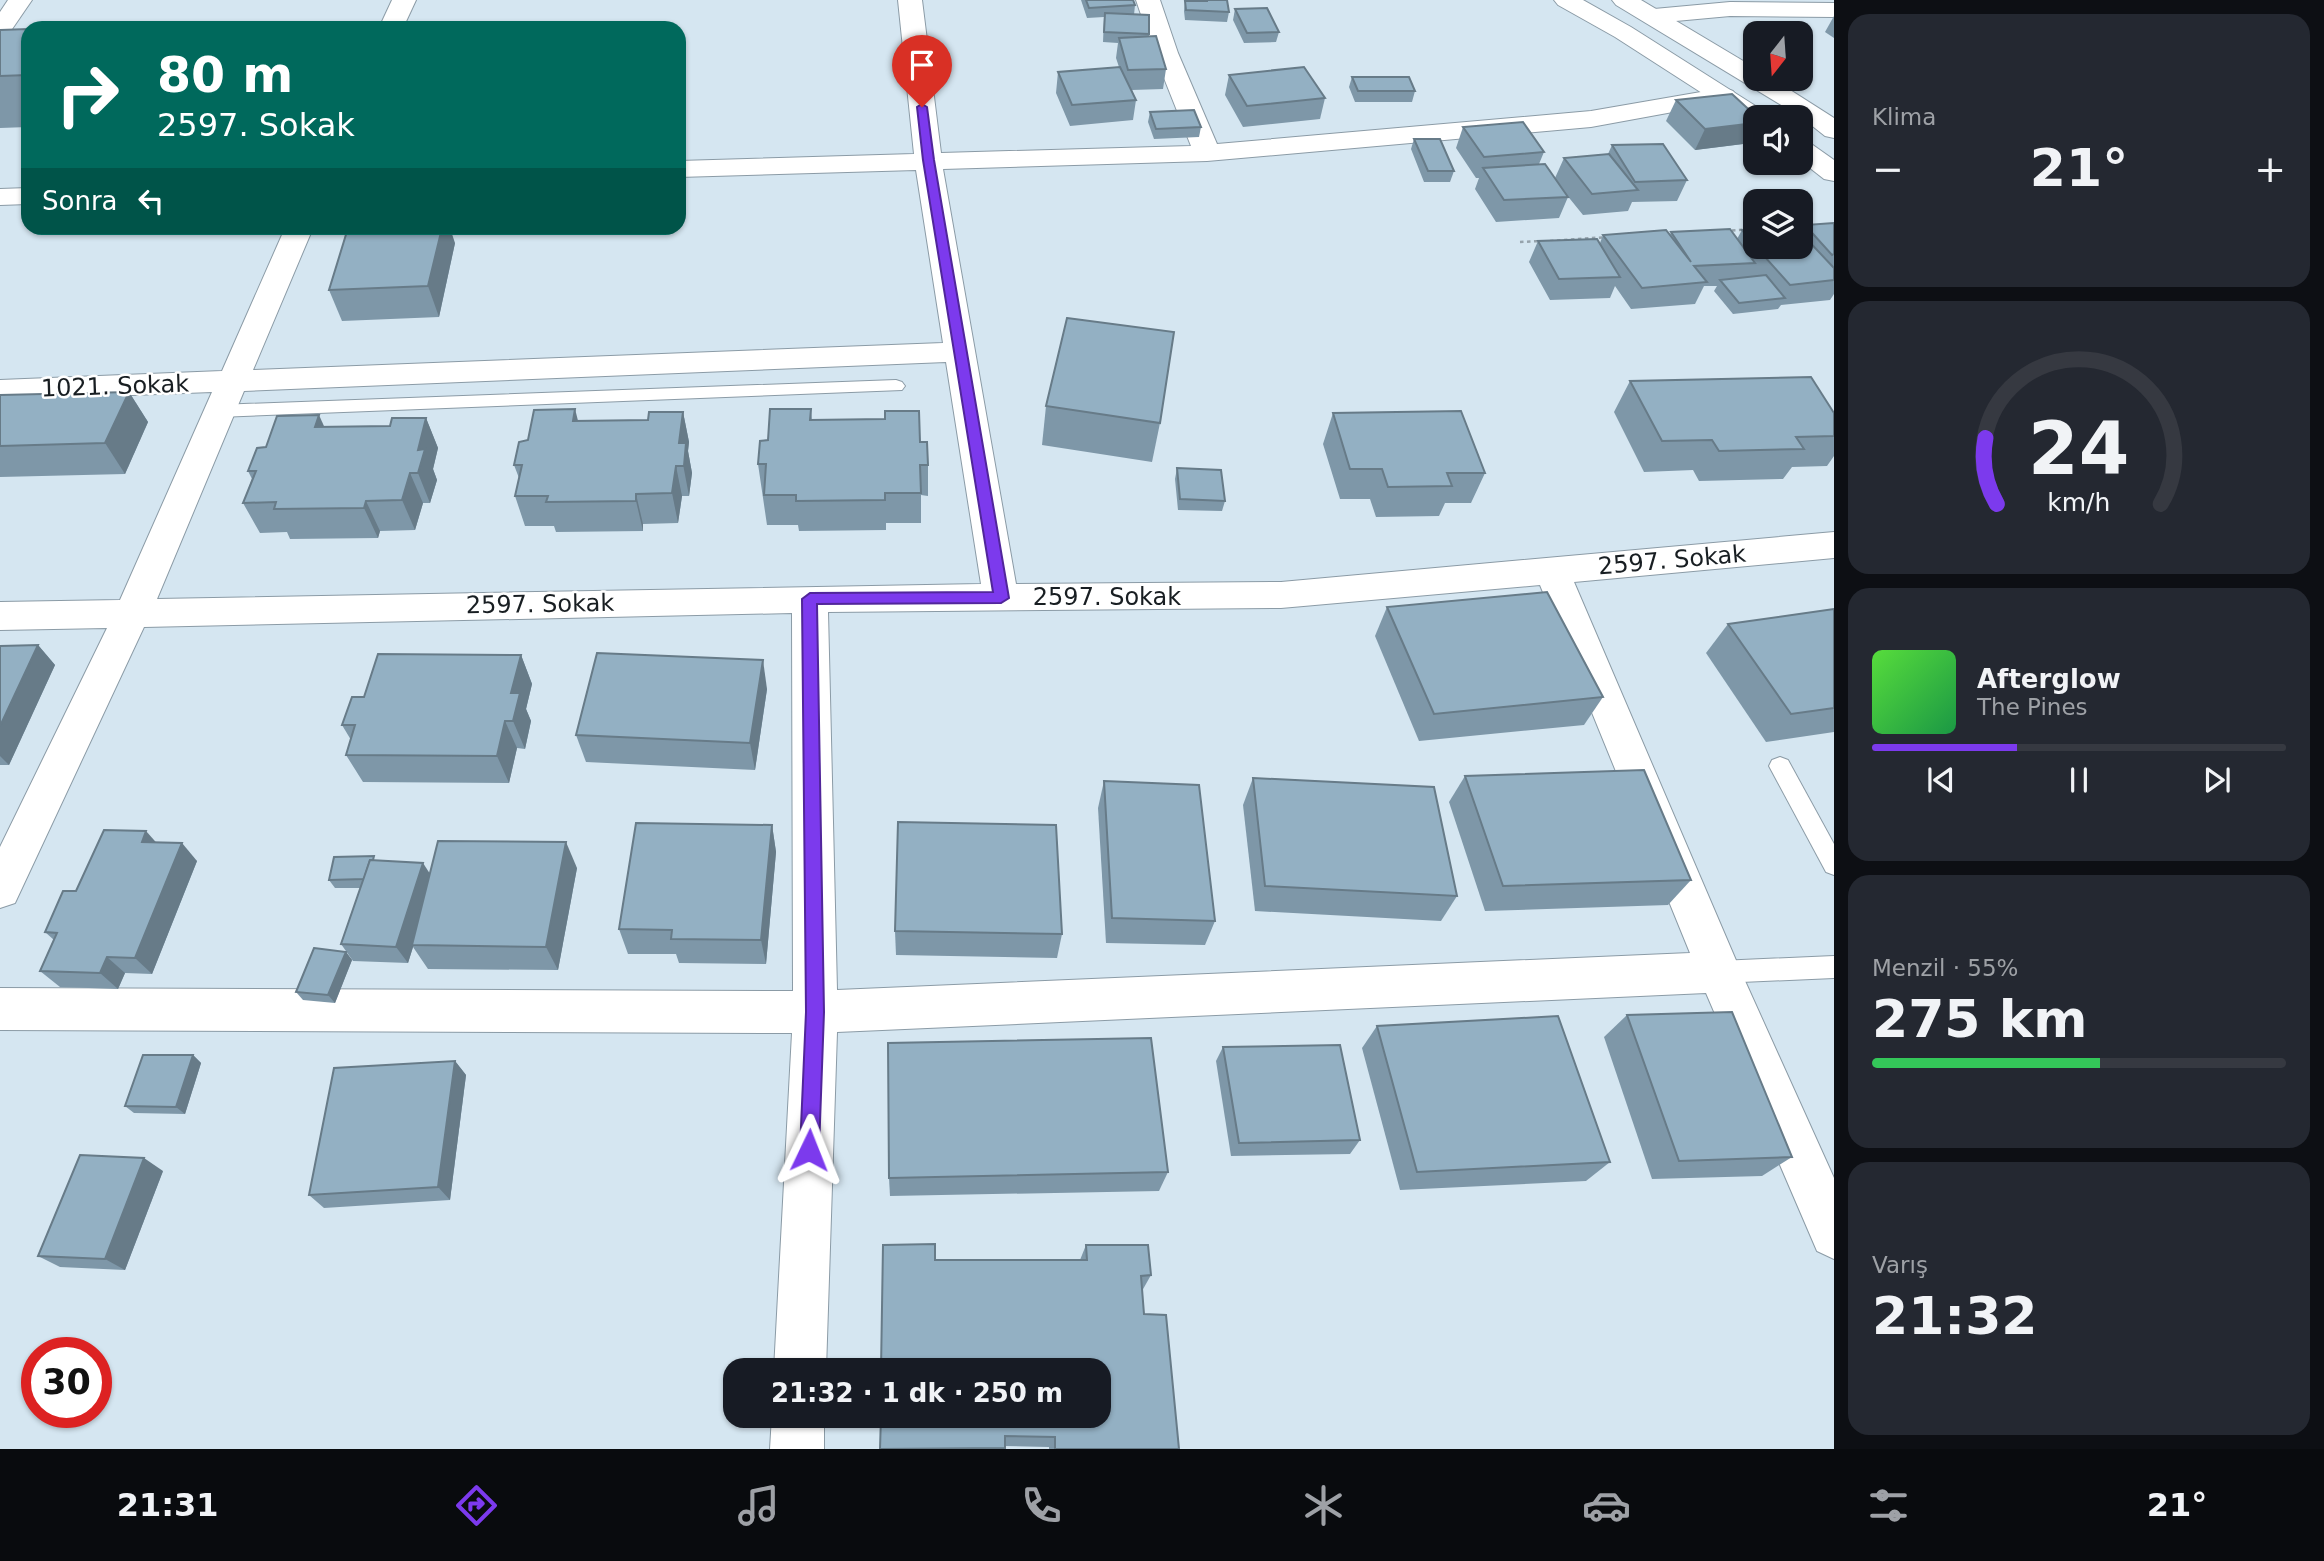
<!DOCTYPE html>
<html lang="tr">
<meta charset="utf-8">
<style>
body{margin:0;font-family:"DejaVu Sans",sans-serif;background:#242831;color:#f1f3f6;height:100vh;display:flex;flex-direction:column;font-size:26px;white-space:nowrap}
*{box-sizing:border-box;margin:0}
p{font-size:23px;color:#9ea1a6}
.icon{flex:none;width:38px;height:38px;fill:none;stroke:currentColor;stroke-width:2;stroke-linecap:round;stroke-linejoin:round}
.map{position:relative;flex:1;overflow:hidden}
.details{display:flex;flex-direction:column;gap:14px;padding:14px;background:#0d0f14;width:490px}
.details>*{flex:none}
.guide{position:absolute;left:21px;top:21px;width:665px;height:214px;border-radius:21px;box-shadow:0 2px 5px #0004;background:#00695c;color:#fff;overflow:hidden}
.needle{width:46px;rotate:197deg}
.fabs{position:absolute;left:1743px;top:21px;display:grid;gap:14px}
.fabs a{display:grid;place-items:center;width:70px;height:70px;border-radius:14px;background:#171b24;box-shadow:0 2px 5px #0004;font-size:35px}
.speed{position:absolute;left:21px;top:1337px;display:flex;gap:14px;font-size:35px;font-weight:700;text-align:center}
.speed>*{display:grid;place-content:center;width:91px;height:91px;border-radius:50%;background:#171b24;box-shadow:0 2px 5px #0004;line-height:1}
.speed .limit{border:10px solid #d22;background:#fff;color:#111}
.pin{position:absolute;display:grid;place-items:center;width:60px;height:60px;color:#fff;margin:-72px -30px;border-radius:50% 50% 50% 0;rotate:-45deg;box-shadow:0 0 7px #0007}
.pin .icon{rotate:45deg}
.me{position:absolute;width:77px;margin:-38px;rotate:2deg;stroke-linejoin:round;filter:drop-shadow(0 0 5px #0008)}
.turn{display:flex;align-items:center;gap:24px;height:147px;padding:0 21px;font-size:32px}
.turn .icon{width:91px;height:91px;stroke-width:2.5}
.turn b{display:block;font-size:49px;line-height:60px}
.then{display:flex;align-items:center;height:66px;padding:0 21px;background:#0003;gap:14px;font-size:26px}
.big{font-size:52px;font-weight:700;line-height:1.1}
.details .tile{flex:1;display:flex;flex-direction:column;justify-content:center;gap:10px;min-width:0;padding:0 24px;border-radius:21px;background:#242831}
.details .dial{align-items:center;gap:0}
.dial svg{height:182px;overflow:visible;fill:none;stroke:#363941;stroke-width:7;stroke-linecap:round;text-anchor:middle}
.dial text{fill:#f1f3f6;stroke:none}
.song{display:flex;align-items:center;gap:21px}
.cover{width:84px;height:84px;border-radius:10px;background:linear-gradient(135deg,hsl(110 70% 55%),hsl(140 70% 35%))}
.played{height:7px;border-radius:4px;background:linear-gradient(90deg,#7c3aed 35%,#363941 35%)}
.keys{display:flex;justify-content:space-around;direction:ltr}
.heat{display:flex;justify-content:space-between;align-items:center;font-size:38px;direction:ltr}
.charge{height:10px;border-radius:5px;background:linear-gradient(90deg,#34c759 55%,#363941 0)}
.trip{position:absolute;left:723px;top:1358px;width:388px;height:70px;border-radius:21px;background:#171b24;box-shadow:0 2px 5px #0004;font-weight:700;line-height:70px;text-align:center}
.dock{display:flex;height:112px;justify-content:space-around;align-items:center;background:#090b0e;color:#9ea1a6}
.dock .icon{width:49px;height:49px}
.dock .on{color:#7c3aed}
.dock b{font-size:32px;color:#f1f3f6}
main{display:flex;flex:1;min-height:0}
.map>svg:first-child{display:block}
</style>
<main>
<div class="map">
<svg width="1834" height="1449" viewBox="0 0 1834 1449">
<rect width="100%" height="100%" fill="#d5e6f1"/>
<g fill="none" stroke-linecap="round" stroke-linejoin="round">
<defs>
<g id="service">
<polygon points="896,380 902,382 905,386 902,390 218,417 209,411 218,405"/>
<polygon points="1780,757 1788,760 1834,844 1834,875 1826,872 1769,766 1772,760"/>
<polygon points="1834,956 1834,978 1719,983 1711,980 1707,972 1711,964 1719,961"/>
</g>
<g id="minor">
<polygon points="8,0 32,0 8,35 0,37 0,12"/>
<polygon points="392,0 416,0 403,28 379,28"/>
<path d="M898 0H922L941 153 1191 146 1154 53 1136 0H1160L1178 53 1217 144 1591 111 1724 88 1733 91 1737 96 1733 101 1591 127 1207 161 943 169 1016 584 1281 582 1834 532V558L1574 582 1741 972 1834 1178V1259L1817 1251 1706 993 837 1032 826 1370H774L792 1033 0 1030V988L793 991 792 613 144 627 15 903 0 908V847L107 628 0 630V602L120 600 212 392 0 400V380L222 371 285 228H313L253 370 943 343 916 170 679 177V161L914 154ZM946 362 981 584 157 599 244 391ZM1540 585 1690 953 837 990 828 612 1281 608Z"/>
<polygon points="1730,2 1834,3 1834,17 1730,16 1654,23 1646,21 1642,16 1646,11 1654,9"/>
<polygon points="28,188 28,204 0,205 0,189"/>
<polygon points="772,1416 824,1416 824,1449 770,1449"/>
</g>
<g id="secondary">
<polygon points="1554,0 1583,0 1631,27 1765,112 1769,117 1755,117 1755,125 1747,122 1615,37 1558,5"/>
<polygon points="1612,0 1641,0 1755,68 1755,79 1773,79 1834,118 1834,138 1825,136 1801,117 1616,5"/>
<polygon points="1801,141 1810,143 1834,160 1834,181 1824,179 1801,161"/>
</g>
</defs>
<use href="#service" stroke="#8b9ba6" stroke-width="2"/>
<use href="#minor" stroke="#8b9ba6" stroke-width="2"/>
<use href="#secondary" stroke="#8b9ba6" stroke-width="2"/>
<g stroke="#96a3ac" stroke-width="2.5" stroke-dasharray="3.5 3.5" stroke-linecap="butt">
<polyline points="1725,231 1755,229"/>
<polyline points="1550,241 1608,237"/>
<polyline points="1520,242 1541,241"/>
</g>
<use href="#service" fill="#fff" fill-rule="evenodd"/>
<use href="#minor" fill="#fff" fill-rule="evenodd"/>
<use href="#secondary" fill="#fff" fill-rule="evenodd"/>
</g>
<g fill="#7e97a8">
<polygon points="1081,0 1133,0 1135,5 1134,15 1149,34 1149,37 1166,69 1163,89 1132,90 1136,100 1133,120 1070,126 1056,93 1058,72 1119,67 1116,58 1118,43 1103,42 1104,17 1087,18"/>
<polygon points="1205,0 1227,0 1229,12 1227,22 1185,20 1184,11 1185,1 1205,1"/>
<polygon points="1235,9 1279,32 1276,42 1244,43 1233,20"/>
<polygon points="1834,16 1834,38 1825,32"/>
<polygon points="28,29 28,127 0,128 0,30"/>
<polygon points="1229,75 1325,98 1320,119 1243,127 1225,95"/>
<polygon points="1352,77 1415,91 1412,102 1355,102 1349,87"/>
<polygon points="1676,100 1755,117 1755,135 1751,143 1695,150 1666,121"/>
<polygon points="1150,112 1201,127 1199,137 1154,139 1148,122"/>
<polygon points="1463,127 1544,152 1539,164 1555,178 1564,158 1608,154 1612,145 1687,180 1677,201 1632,202 1628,211 1583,215 1566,194 1568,197 1559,218 1496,222 1475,189 1479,178 1476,178 1456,148"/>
<polygon points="1414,139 1454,171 1450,182 1424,182 1411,149"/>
<polygon points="1834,223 1834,294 1830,300 1781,305 1778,309 1733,314 1714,291 1717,286 1704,286 1695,304 1631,309 1615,286 1610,298 1550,300 1529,262 1538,241 1600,243 1603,235 1670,235 1671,232 1737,239 1742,230 1755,229 1755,247 1801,247 1801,233 1805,225"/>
<polygon points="455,243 439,317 342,321 329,290"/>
<polygon points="1630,381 1834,413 1834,456 1827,466 1792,467 1783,479 1699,481 1693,470 1644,472 1614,412"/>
<polygon points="129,392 148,422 125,474 0,477 0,395"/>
<polygon points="1046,406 1160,423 1152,462 1042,445"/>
<polygon points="811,409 812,420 920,442 928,465 928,496 921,495 921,523 886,523 886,530 799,531 798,525 767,525 758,464 768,440"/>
<polygon points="683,412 689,442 688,451 692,473 689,496 682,496 678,523 643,524 643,531 556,532 554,526 525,526 515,496 519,478 514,465 528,440 578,421 648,420"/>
<polygon points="1333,413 1485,473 1471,503 1445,503 1439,516 1376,517 1370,499 1340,499 1323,444"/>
<polygon points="426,418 438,448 433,469 437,480 430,503 423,503 415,530 380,531 378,538 290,539 287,532 260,533 243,503 252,479 248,471 266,447 324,427 390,426"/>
<polygon points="1177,468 1225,501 1222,511 1178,510 1175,479"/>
<polygon points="1387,607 1603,697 1584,725 1419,741 1375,636"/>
<polygon points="1834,609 1834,732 1766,742 1706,653 1728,624"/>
<polygon points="38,645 55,665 9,765 0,765 0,646"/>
<polygon points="521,655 532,684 526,709 531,721 525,749 517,748 509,783 363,782 346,755 351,740 342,725 364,697"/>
<polygon points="767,689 755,770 586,762 576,735"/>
<polygon points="1465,776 1691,880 1668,905 1485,911 1449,802"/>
<polygon points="1253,778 1457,896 1441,921 1255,911 1243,805"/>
<polygon points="1104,781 1215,921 1205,945 1106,943 1098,808"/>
<polygon points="772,825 776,852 766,964 679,963 676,954 628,954 619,929"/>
<polygon points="156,842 197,861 152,974 125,973 118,989 60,987 40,971 54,940 45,932 76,891"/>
<polygon points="377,860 430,874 577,868 558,970 428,969 413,947 408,963 353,961 341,944 361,888 335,888 329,880"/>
<polygon points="895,931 1062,934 1057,958 896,955"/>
<polygon points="346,952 352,960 335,1003 303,1000 296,992"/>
<polygon points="1627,1015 1792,1157 1762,1176 1652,1179 1604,1037"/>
<polygon points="1377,1026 1610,1162 1586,1181 1400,1190 1362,1048"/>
<polygon points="1223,1047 1360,1140 1350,1154 1231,1156 1216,1061"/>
<polygon points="193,1055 201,1063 185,1114 134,1113 125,1106"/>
<polygon points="455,1061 466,1075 450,1200 324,1208 309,1195"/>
<polygon points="163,1171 125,1270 60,1267 38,1256"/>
<polygon points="1168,1172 1159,1191 890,1196 889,1178"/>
<polygon points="1086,1245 1151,1275 1142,1291 1144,1314 1179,1449 1049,1449 1049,1447 1005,1446 1005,1449 880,1449 935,1260 1080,1260"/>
</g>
<g fill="#677b88">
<polygon points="1755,123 1755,135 1751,143 1695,150 1705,129"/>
<polygon points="442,228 450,228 455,243 439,317 428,286"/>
<polygon points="129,392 148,422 125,474 105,443"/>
<polygon points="575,409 583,440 573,421"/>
<polygon points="683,412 689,442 688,451 692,473 689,496 679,443"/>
<polygon points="319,415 333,446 315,427"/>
<polygon points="426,418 438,448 433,469 437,480 430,503 418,473 418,450"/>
<polygon points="676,466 682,496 678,523 672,493"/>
<polygon points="410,473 423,503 415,530 402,500"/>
<polygon points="636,494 643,524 643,531 636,501"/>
<polygon points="366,501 380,531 378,538 364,508"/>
<polygon points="38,645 55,665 9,765 0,756 0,726"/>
<polygon points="521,655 532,684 526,709 531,721 525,749 513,721 511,693"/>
<polygon points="763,660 767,689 755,770 750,743"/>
<polygon points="505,721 517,748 509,783 497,756"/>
<polygon points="772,825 776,852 766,964 761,940"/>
<polygon points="146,831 162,849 142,842"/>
<polygon points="566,842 577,868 558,970 546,947"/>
<polygon points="182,843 197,861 152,974 135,958"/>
<polygon points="423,863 434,880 408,963 396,947"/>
<polygon points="346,952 352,960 335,1003 328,995"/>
<polygon points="107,957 125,973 118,989 100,973"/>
<polygon points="193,1055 201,1063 185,1114 176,1107"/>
<polygon points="455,1061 466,1075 450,1200 438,1187"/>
<polygon points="144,1158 163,1171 125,1270 105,1259"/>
</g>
<g fill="#93b0c3" stroke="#677b88" stroke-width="2">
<polygon points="1086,0 1133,0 1135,5 1089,8"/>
<polygon points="1207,0 1227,0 1229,12 1186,10 1185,1 1207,1"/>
<polygon points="1267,8 1279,32 1247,33 1235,9"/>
<polygon points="1105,13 1149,15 1149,34 1104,32"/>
<polygon points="113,27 112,28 67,28"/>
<polygon points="28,29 28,75 0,76 0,30"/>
<polygon points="1156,36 1166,69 1128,70 1119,38"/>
<polygon points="1120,67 1136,100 1072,105 1058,72"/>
<polygon points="1304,67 1325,98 1247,106 1229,75"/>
<polygon points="1352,77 1409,77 1415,91 1358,91"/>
<polygon points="1732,94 1757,117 1755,117 1755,123 1705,129 1676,100"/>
<polygon points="1194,110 1201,127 1156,129 1150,112"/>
<polygon points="1523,122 1544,152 1484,157 1463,127"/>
<polygon points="1414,139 1440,139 1454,171 1428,171"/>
<polygon points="1663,144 1687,180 1635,182 1612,145"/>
<polygon points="1609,154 1638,190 1592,194 1564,158"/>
<polygon points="1545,164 1568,197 1504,200 1483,168"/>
<polygon points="1834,223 1834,254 1832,255 1805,225"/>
<polygon points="348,228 442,228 428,286 329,290"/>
<polygon points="1730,229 1755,263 1694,266 1707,282 1642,288 1603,235 1666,230 1691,262 1671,232"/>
<polygon points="1755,229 1755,245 1742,230"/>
<polygon points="1801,233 1834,268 1834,280 1790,285 1756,247 1801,247"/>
<polygon points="1597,239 1620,277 1559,279 1538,241"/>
<polygon points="1766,275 1785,298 1739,303 1720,280"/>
<polygon points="1067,318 1174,332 1160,423 1046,406"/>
<polygon points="1811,377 1834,413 1834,436 1796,437 1804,449 1719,451 1712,440 1662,441 1630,381"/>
<polygon points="129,392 105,443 0,446 0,395"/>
<polygon points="575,409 573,421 648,420 649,412 683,412 679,443 686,443 684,466 676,466 672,493 636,494 636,501 546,502 548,496 515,496 522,465 514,465 519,442 528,440 534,410"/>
<polygon points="770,409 811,409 810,420 885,419 885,411 919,411 920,442 927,442 928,465 920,465 921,493 885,493 885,500 796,501 796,495 764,495 766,464 758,464 760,441 768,440"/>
<polygon points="1461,411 1485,473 1447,473 1452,486 1388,487 1382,469 1350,469 1333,413"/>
<polygon points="319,415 315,427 390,426 392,418 426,418 418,450 425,449 418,473 410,473 402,500 366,501 364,508 274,509 276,502 243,503 256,471 248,471 257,448 266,447 277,416"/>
<polygon points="1177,468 1221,470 1225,501 1180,499"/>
<polygon points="1547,592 1603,697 1434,714 1387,607"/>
<polygon points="1834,609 1834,708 1791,714 1728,624"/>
<polygon points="38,645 0,726 0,646"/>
<polygon points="597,653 763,660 750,743 576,735"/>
<polygon points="378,654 521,655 511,693 520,693 513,721 505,721 497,756 346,755 355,725 342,725 352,697 364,697"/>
<polygon points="1644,770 1691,880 1503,886 1465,776"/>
<polygon points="1253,778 1434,787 1457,896 1265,886"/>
<polygon points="1104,781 1199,785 1215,921 1112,918"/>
<polygon points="898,822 1056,825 1062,934 895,931"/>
<polygon points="636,823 772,825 761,940 671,939 672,930 619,929"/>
<polygon points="104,830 146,831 142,842 182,843 135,958 107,957 100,973 40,971 57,933 45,932 63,891 76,891"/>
<polygon points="438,841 566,842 546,947 412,945"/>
<polygon points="374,856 373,860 370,860 364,879 329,880 334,857"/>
<polygon points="370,860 423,863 396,947 341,944"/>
<polygon points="314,948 346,952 328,995 296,992"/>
<polygon points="1732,1012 1792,1157 1679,1161 1627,1015"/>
<polygon points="1558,1016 1610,1162 1417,1172 1377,1026"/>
<polygon points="1151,1038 1168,1172 889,1178 888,1043"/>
<polygon points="1340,1045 1360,1140 1239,1143 1223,1047"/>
<polygon points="143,1055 193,1055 176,1107 125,1106"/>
<polygon points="455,1061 438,1187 309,1195 334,1068"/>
<polygon points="80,1155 144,1158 105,1259 38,1256"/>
<polygon points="935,1244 935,1260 1087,1260 1086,1245 1148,1245 1151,1275 1141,1276 1144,1314 1166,1315 1179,1449 1055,1449 1055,1437 1005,1436 1005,1448 880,1449 881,1416 1099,1416 1099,1370 881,1370 883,1245"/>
</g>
<polygon fill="#7c3aed" stroke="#51269a" stroke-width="2" points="922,104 927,107 934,160 1009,598 1001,603 817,604 824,1012 819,1150 816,1157 809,1160 802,1157 800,1150 806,1012 802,599 810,593 993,592 923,160 917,107"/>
<g text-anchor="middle" stroke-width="5" stroke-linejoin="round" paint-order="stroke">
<g font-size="24" fill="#181e22" stroke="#fff">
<text transform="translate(115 386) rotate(-2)" y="8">1021. Sokak</text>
<text transform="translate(1672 560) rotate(-5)" y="8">2597. Sokak</text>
<text x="1107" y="605">2597. Sokak</text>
<text transform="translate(540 604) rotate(-1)" y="8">2597. Sokak</text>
</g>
</g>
</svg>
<div class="fabs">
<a><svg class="needle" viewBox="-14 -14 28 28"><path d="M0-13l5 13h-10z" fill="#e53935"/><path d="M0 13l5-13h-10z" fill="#9ea1a6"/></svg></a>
<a><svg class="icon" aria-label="sound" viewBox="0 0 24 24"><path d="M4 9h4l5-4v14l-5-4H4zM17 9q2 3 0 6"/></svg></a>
<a><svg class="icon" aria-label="layers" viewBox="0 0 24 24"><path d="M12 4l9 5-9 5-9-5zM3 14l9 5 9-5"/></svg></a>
</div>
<div class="speed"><div class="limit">30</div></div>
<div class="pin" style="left:922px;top:107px;background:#d93025"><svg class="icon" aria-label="arrive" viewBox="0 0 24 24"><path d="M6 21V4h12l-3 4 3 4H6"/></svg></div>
<svg class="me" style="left:809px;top:1150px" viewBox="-20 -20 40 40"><path d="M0-17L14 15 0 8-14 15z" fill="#7c3aed" stroke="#fff" stroke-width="4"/></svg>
<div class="trip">21:32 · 1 dk · 250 m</div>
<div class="guide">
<div class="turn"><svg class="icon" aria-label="right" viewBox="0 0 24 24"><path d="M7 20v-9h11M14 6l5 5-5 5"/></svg><div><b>80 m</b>2597. Sokak</div></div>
<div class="then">Sonra<svg class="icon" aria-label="left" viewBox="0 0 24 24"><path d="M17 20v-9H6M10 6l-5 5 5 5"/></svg></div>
</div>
</div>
<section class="details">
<div class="tile"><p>Klima</p>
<div class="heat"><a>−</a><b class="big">21°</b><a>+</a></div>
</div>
<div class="tile dial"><svg viewBox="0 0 100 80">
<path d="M14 69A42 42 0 1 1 86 69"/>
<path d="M14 69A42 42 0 0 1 9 40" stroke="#7c3aed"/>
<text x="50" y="56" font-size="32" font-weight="700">24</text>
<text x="50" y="72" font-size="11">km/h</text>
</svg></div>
<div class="tile">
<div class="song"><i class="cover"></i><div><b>Afterglow</b><p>The Pines</p></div></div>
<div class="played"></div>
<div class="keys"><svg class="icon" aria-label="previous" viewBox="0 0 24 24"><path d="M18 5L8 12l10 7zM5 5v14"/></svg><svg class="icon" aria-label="pause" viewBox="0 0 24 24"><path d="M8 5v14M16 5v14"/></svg><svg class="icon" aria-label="next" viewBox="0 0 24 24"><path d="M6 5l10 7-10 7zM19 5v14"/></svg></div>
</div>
<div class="tile"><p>Menzil · 55%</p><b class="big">275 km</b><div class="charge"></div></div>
<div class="tile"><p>Varış</p><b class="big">21:32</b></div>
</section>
</main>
<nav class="dock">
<b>21:31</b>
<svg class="icon on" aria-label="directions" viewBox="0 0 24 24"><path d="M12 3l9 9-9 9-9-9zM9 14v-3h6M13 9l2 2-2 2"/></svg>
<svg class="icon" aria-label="music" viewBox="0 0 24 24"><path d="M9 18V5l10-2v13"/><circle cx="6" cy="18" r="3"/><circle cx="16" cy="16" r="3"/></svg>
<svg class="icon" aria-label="phone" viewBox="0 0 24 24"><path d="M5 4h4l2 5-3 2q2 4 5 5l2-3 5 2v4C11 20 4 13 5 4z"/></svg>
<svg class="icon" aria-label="climate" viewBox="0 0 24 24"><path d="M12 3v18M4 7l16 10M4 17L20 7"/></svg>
<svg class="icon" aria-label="car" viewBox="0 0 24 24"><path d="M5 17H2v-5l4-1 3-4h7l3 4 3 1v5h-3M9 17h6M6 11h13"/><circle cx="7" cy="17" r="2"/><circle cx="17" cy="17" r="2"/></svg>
<svg class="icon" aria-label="filters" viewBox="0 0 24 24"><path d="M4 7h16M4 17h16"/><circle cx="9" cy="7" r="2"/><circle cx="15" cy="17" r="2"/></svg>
<b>21°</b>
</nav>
